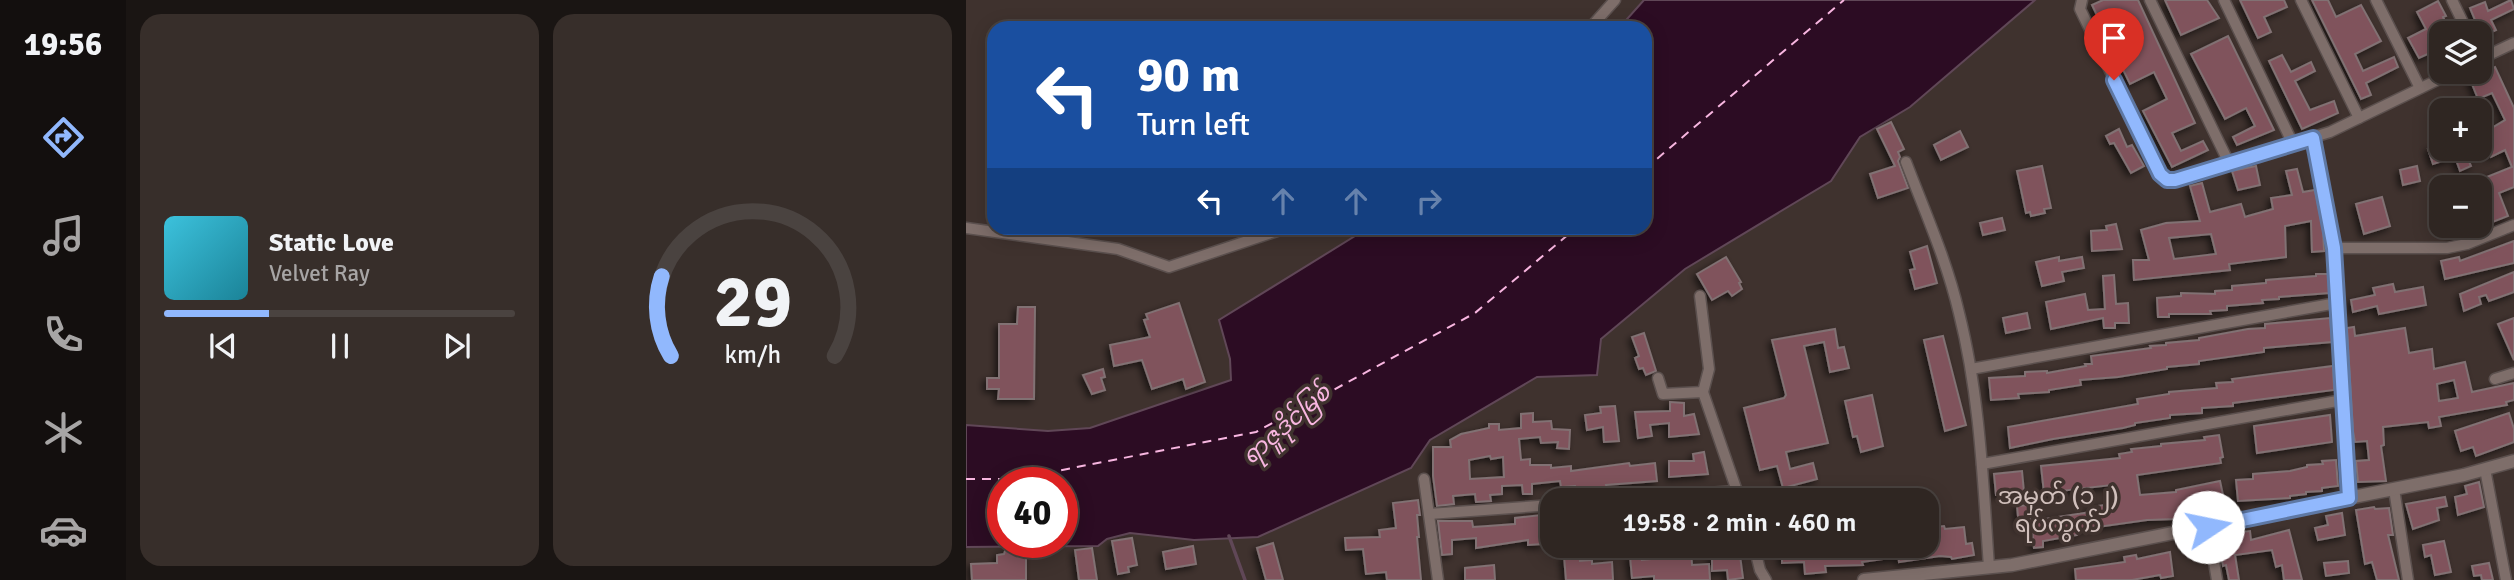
<!DOCTYPE html>
<meta charset="utf-8">
<style>
body{margin:0;font-family:Signika,"Noto Sans Myanmar",sans-serif;background:#372e2a;color:#f1f3f6;height:100vh;display:flex;flex-direction:column;font-size:26px;white-space:nowrap}
*{box-sizing:border-box;margin:0}
p{font-size:23px;color:#a7a5a5}
.icon{flex:none;width:38px;height:38px;fill:none;stroke:currentColor;stroke-width:2;stroke-linecap:round;stroke-linejoin:round}
.map{position:relative;flex:1;overflow:hidden}
.side{display:flex;flex-direction:column;gap:14px;padding:14px;background:#1a1513;width:840px}
.side>*{flex:none}
.hud{position:absolute;left:21px;top:21px;width:665px;height:214px;border-radius:21px;box-shadow:0 4px 18px #0003,0 0 0 2px #4a4340;background:#1a4fa0;color:#fff;overflow:hidden}
.tools{position:absolute;left:1463px;top:21px;display:grid;gap:14px}
.tools a{display:grid;place-items:center;width:63px;height:63px;border-radius:14px;background:#2f2622;box-shadow:0 4px 18px #0003,0 0 0 2px #4a4340;font-size:35px}
.speed{position:absolute;left:21px;top:467px;display:flex;gap:14px;font-size:35px;font-weight:700;text-align:center}
.speed>*{display:grid;place-content:center;width:91px;height:91px;border-radius:50%;background:#2f2622;box-shadow:0 4px 18px #0003,0 0 0 2px #4a4340;line-height:1}
.speed .limit{border:10px solid #d22;background:#fff;color:#111}
.pin{position:absolute;display:grid;place-items:center;width:60px;height:60px;color:#fff;margin:-72px -30px;border-radius:50% 50% 50% 0;rotate:-45deg;box-shadow:0 0 7px #0007}
.pin .icon{rotate:45deg}
.me{position:absolute;width:77px;margin:-38px;rotate:79deg;stroke-linejoin:round;filter:drop-shadow(0 0 5px #0008)}
.turn{display:flex;align-items:center;gap:24px;height:147px;padding:0 35px;font-size:32px}
.turn .icon{width:91px;height:91px;stroke-width:2.5}
.turn b{display:block;font-size:49px;line-height:60px}
.lanes{display:flex;align-items:center;height:66px;padding:0 35px;background:#0003;justify-content:center;gap:35px;direction:ltr}
.lanes .off{opacity:.35}
.side .card{flex:1;display:flex;flex-direction:column;justify-content:center;gap:10px;min-width:0;padding:0 24px;border-radius:21px;background:#372e2a}
.side .dial{align-items:center;gap:0}
.dial svg{height:182px;overflow:visible;fill:none;stroke:#4a4340;stroke-width:7;stroke-linecap:round;text-anchor:middle}
.dial text{fill:#f1f3f6;stroke:none}
.song{display:flex;align-items:center;gap:21px}
.cover{width:84px;height:84px;border-radius:10px;background:linear-gradient(135deg,hsl(190 70% 55%),hsl(190 70% 35%))}
.played{height:7px;border-radius:4px;background:linear-gradient(90deg,#91b8fd 30%,#4a4340 30%)}
.keys{display:flex;justify-content:space-around;direction:ltr}
.side .tiles{flex:1;display:grid;gap:14px;grid-template-columns:repeat(2,1fr)}
.trip{position:absolute;left:574px;top:488px;width:399px;height:70px;border-radius:21px;background:#2f2622;box-shadow:0 4px 18px #0003,0 0 0 2px #4a4340;font-weight:600;line-height:70px;text-align:center}
main{display:flex;flex:1;min-height:0}
.tab-bar{display:flex;flex-direction:column;width:126px;justify-content:space-around;align-items:center;background:#130f0e;color:#a7a5a5}
.tab-bar .icon{width:49px;height:49px}
.tab-bar .active{color:#91b8fd}
.tab-bar b{font-size:32px;color:#f1f3f6}
.map>svg:first-child{display:block}
</style>
<main>
<nav class="tab-bar">
<b>19:56</b>
<svg class="icon active" aria-label="directions" viewBox="0 0 24 24"><path d="M12 3l9 9-9 9-9-9zM9 14v-3h6M13 9l2 2-2 2"/></svg>
<svg class="icon" aria-label="music" viewBox="0 0 24 24"><path d="M9 18V5l10-2v13"/><circle cx="6" cy="18" r="3"/><circle cx="16" cy="16" r="3"/></svg>
<svg class="icon" aria-label="phone" viewBox="0 0 24 24"><path d="M5 4h4l2 5-3 2q2 4 5 5l2-3 5 2v4C11 20 4 13 5 4z"/></svg>
<svg class="icon" aria-label="climate" viewBox="0 0 24 24"><path d="M12 3v18M4 7l16 10M4 17L20 7"/></svg>
<svg class="icon" aria-label="car" viewBox="0 0 24 24"><path d="M5 17H2v-5l4-1 3-4h7l3 4 3 1v5h-3M9 17h6M6 11h13"/><circle cx="7" cy="17" r="2"/><circle cx="17" cy="17" r="2"/></svg>
</nav>
<section class="side">
<div class="tiles">
<div class="card">
<div class="song"><i class="cover"></i><div><b>Static Love</b><p>Velvet Ray</p></div></div>
<div class="played"></div>
<div class="keys"><svg class="icon" aria-label="previous" viewBox="0 0 24 24"><path d="M18 5L8 12l10 7zM5 5v14"/></svg><svg class="icon" aria-label="pause" viewBox="0 0 24 24"><path d="M8 5v14M16 5v14"/></svg><svg class="icon" aria-label="next" viewBox="0 0 24 24"><path d="M6 5l10 7-10 7zM19 5v14"/></svg></div>
</div>
<div class="card dial"><svg viewBox="0 0 100 80">
<path d="M14 69A42 42 0 1 1 86 69"/>
<path d="M14 69A42 42 0 0 1 10 34" stroke="#91b8fd"/>
<text x="50" y="56" font-size="32" font-weight="700">29</text>
<text x="50" y="72" font-size="11">km/h</text>
</svg></div>
</div>
</section>
<div class="map">
<svg width="1548" height="580" viewBox="0 0 1548 580">
<defs>
<filter id="shadow"><feDropShadow dx="-3" dy="3" stdDeviation="3.5" flood-color="#0009"/></filter>
</defs>
<rect width="100%" height="100%" fill="#3f322e"/>
<path fill="#2c0c23" stroke="#604757" stroke-width="2" fill-rule="evenodd" d="M678 0H1069L944 107 894 137 865 181 719 269 635 339 631 375 571 377 464 440 445 468 292 537 228 540 164 533 141 539 132 546 0 547V425L82 431 124 428 265 380 264 359 253 320 402 228H679V28H653ZM37 483H96V542H37Z"/>
<g fill="none" stroke-linecap="round" stroke-linejoin="round">
<polyline stroke="#604757" stroke-width="3.5" points="263,536 279,580"/>
<g stroke="#f8b6e0" stroke-width="2" stroke-dasharray="9 7" stroke-linecap="butt">
<polyline points="679,169 878,0"/>
<polyline points="0,479 50,479 290,432 509,313 610,228"/>
</g>
</g>
<g fill="#80525b" stroke="#817173" stroke-width="2" fill-rule="evenodd" filter="url(#shadow)">
<polygon points="1137,0 1172,0 1229,123 1206,133 1215,151 1237,141 1242,150 1206,167 1177,111 1201,99 1188,72 1164,84 1126,5"/>
<polygon points="1199,0 1241,0 1253,18 1215,35"/>
<polygon points="1274,0 1318,0 1321,7 1298,17 1305,32 1292,38"/>
<polygon points="1346,0 1362,0 1370,17 1395,5 1415,41 1389,54 1397,71 1428,57 1432,67 1400,83 1405,95 1395,99"/>
<polygon points="1545,0 1548,9 1525,20 1530,30 1516,37 1504,8 1519,2 1522,11"/>
<polygon points="1472,1 1480,16 1477,17 1485,33 1475,33 1475,48 1453,58 1442,38 1460,29 1451,12"/>
<polygon points="1262,36 1308,130 1271,145 1267,137 1289,126 1280,108 1259,119 1225,54"/>
<polygon points="1316,55 1325,72 1345,62 1349,71 1329,81 1344,110 1368,101 1372,113 1336,129 1303,61"/>
<polygon points="1529,67 1548,108 1548,187 1533,193 1542,216 1488,237 1484,226 1514,226 1514,187 1496,187 1546,167 1539,150 1525,157 1514,135 1539,120 1526,93 1512,99 1504,79"/>
<polygon points="925,122 938,149 932,152 934,157 932,161 942,188 912,198 904,174 929,166 911,129"/>
<polygon points="1153,129 1161,147 1166,145 1178,166 1165,173 1148,143 1144,144 1140,136"/>
<polygon points="994,131 1002,147 975,160 968,145"/>
<polygon points="1475,144 1475,149 1520,150 1501,157 1505,166 1494,171 1489,157 1467,164 1462,149"/>
<polygon points="1076,166 1085,208 1078,209 1079,213 1065,216 1064,212 1060,213 1051,171"/>
<polygon points="1290,166 1294,185 1272,190 1266,171"/>
<polygon points="1451,166 1454,181 1437,185 1434,170"/>
<path d="M1331 169 1337 192 1349 190 1357 230 1358 251 1346 252 1345 221 1319 226 1320 257 1263 264 1264 270 1168 280 1167 260H1183L1175 230 1200 223 1234 221 1224 186 1236 183 1244 212 1275 204 1279 217 1282 216 1307 209 1305 198 1326 195 1320 171ZM1245 234 1250 254 1208 259 1203 238Z"/>
<polygon points="1416,197 1424,226 1398,234 1390,204"/>
<polygon points="1036,218 1039,230 1017,235 1014,223"/>
<polygon points="1150,224 1156,249 1126,251 1125,231 1141,230 1140,226"/>
<polygon points="1548,241 1548,263 1479,279 1475,261 1493,257 1494,261"/>
<polygon points="961,246 971,283 949,289 944,270 949,269 944,252"/>
<polygon points="760,257 775,282 773,283 776,289 766,296 762,291 746,300 731,274"/>
<polygon points="1093,257 1093,261 1116,257 1118,268 1096,272 1098,281 1076,286 1070,262"/>
<polygon points="1548,272 1548,292 1523,301 1520,295 1513,297 1515,304 1498,311 1494,294"/>
<polygon points="1350,274 1362,274 1363,293 1313,297 1313,299 1296,300 1297,303 1261,306 1261,310 1244,311 1245,314 1203,314 1203,317 1192,317 1191,298 1215,296 1215,293 1249,294 1249,291 1266,290 1266,286 1300,283 1300,280 1350,276"/>
<polygon points="1148,275 1150,304 1162,303 1163,323 1149,323 1149,328 1138,328 1137,318 1085,329 1080,302 1119,294 1122,310 1139,309 1137,276"/>
<polygon points="1427,284 1429,292 1457,287 1460,305 1413,314 1411,306 1387,312 1385,300 1409,295 1407,288"/>
<polygon points="213,303 239,382 220,389 217,379 186,389 176,360 148,366 144,345 184,337 178,320 182,319 180,314"/>
<polygon points="52,307 69,307 68,399 32,399 33,389 21,389 21,378 33,378 33,324 51,324"/>
<polygon points="1061,313 1064,328 1040,333 1037,318"/>
<polygon points="1364,318 1366,342 1298,348 1298,352 1233,361 1233,364 1201,367 1201,369 1152,377 1114,380 1115,385 1083,390 1083,392 1052,394 1053,398 1025,400 1023,378 1059,376 1059,372 1081,371 1081,373 1120,366 1119,364 1126,364 1125,356 1185,348 1184,346 1200,345 1200,343 1233,340 1233,338 1282,329 1299,328 1299,324"/>
<polygon points="1548,318 1548,360 1532,324"/>
<path d="M1388 327 1389 336 1439 328 1443 353 1466 349 1468 369 1499 362 1506 392 1548 383V400L1540 402 1541 405 1473 417 1475 426 1463 428 1462 422 1417 427 1418 445 1415 446 1420 481 1392 482 1390 461 1403 460 1401 441 1389 442 1387 431 1381 328ZM1488 380 1492 398 1473 401 1471 384Z"/>
<polygon points="869,329 872,348 878,347 883,368 864,372 858,342 838,346 862,443 820,452 824,469 847,463 851,479 817,488 811,466 794,470 778,408 818,398 820,395 806,340"/>
<polygon points="678,333 690,371 680,375 677,368 673,369 669,358 673,356 666,337"/>
<polygon points="977,336 1000,425 979,431 958,340"/>
<polygon points="1367,366 1368,390 1267,403 1267,406 1236,408 1236,413 1204,415 1204,418 1169,423 1169,425 1157,428 1087,439 1044,448 1042,427 1172,404 1171,399 1203,394 1203,392 1251,388 1250,383 1267,382 1266,379"/>
<polygon points="137,369 139,377 135,378 139,390 126,394 117,375"/>
<polygon points="906,395 917,446 895,452 891,436 887,437 879,401"/>
<polygon points="704,402 718,403 718,416 728,414 733,434 703,437 703,423 684,425 686,436 672,438 669,412 704,411"/>
<polygon points="649,406 653,441 638,442 637,427 621,430 619,415 635,413 634,407"/>
<path d="M567 413V422L585 421 586 429 604 430 603 449 591 448 592 442 575 443 574 437 553 439 555 460 564 459V465H585V468L605 466V471L663 463 664 466 689 463 691 481 640 485 641 488 619 491V494L610 495 609 486 595 487 594 481 566 484V494H557L556 485 536 486V494L524 495 525 501 510 502 509 494 487 496 488 504 471 506 467 476V447H485L484 440 495 434 523 428V424H533V430L555 428V414ZM524 456 525 459 537 457 538 477 504 479 503 460Z"/>
<polygon points="1543,413 1548,429 1548,442 1510,456 1507,447 1495,451 1489,431"/>
<polygon points="1364,415 1366,442 1291,453 1288,426"/>
<polygon points="1253,435 1257,457 1254,458 1255,463 1171,475 1174,495 1210,492 1210,490 1254,481 1259,504 1240,508 1240,512 1209,514 1210,519 1181,520 1110,530 1111,535 1077,541 1077,547 1068,548 1065,521 1125,512 1124,507 1146,504 1145,485 1078,493 1075,466 1154,458 1153,454 1166,452 1165,449 1195,446 1195,444 1239,440 1238,437"/>
<polygon points="738,452 742,474 703,477 703,461 728,461 727,454"/>
<polygon points="1370,460 1372,486 1356,488 1356,491 1340,492 1340,494 1324,496 1324,498 1272,501 1270,480 1287,479 1287,474 1324,471 1341,467 1341,465 1357,464 1356,461"/>
<polygon points="1056,471 1058,492 1030,495 1028,474"/>
<polygon points="1513,482 1518,507 1492,515 1489,497 1501,494 1499,486"/>
<polygon points="1479,497 1481,506 1471,508 1473,520 1447,529 1440,504"/>
<polygon points="452,500 454,515 451,515 453,537 451,537 455,580 421,580 420,572 400,574 397,549 380,550 379,538 414,537 413,530 430,528 427,503"/>
<polygon points="1063,505 1065,526 1053,527 1051,506"/>
<polygon points="1408,507 1409,509 1423,508 1427,535 1422,535 1433,580 1411,580 1406,562 1399,564 1390,510"/>
<polygon points="1376,513 1379,535 1352,540 1349,528 1362,525 1360,516"/>
<polygon points="575,515 575,520 586,520 586,534 576,535 577,544 562,545 562,540 510,548 510,538 486,540 486,554 476,555 472,521 506,521 507,527 522,526 549,524 549,518"/>
<polygon points="978,526 979,529 998,527 1000,544 1006,543 1008,555 986,559 985,557 974,556 933,562 932,552 949,550 949,546 961,546 961,528"/>
<polygon points="1323,530 1336,580 1318,580 1316,565 1310,567 1306,550 1269,555 1273,580 1263,580 1260,565 1257,566 1252,535 1284,531 1285,540"/>
<polygon points="166,538 171,565 162,567 163,572 152,574 146,541"/>
<polygon points="1478,541 1485,572 1469,575 1465,555 1459,557 1457,545"/>
<polygon points="307,543 317,580 300,580 291,548"/>
<polygon points="227,546 230,564 200,569 197,552"/>
<polygon points="837,546 857,546 858,556 882,554 881,546 931,546 932,557 896,562 897,565 859,566 860,572 839,574 838,562 816,563 816,552 837,551"/>
<polygon points="126,548 131,580 113,580 109,550"/>
<polygon points="773,548 777,578 762,580 761,570 746,571 746,556 759,556 758,550"/>
<polygon points="725,549 726,565 743,564 744,580 688,580 688,576 666,578 664,556 676,555 676,560 696,558 696,553"/>
<polygon points="39,551 52,551 52,555 60,555 60,580 6,580 5,564 31,563 31,555 38,554"/>
<polygon points="1204,552 1207,576 1195,578 1194,575 1166,580 1110,580 1109,569 1159,562 1158,557 1170,555 1171,559"/>
<polygon points="614,555 614,561 626,560 626,564 646,562 647,580 600,580 598,556"/>
<polygon points="1382,561 1383,573 1360,576 1358,563"/>
<polygon points="1523,563 1527,580 1516,580 1515,575 1508,576 1506,566"/>
<polygon points="528,565 529,580 499,580 499,568"/>
</g>
<g fill="none" stroke-linecap="round" stroke-linejoin="round">
<defs>
<g id="minor">
<polyline points="1116,0 1114,9 1194,174 1201,180 1209,180 1364,132 1488,72"/>
<polyline points="1184,0 1263,163"/>
<polyline points="1258,0 1327,144"/>
<polyline points="1335,0 1393,118"/>
<polyline points="1410,0 1454,88"/>
<polyline points="1486,0 1502,33"/>
<polyline points="624,28 649,0"/>
<polyline points="1514,59 1548,43"/>
<polyline points="1347,138 1368,248 1383,498"/>
<path d="M940 162C959 212 981 261 993 313 1014 396 1017 482 1023 567"/>
<polyline points="0,228 152,249 203,267 320,228"/>
<polyline points="1368,248 1481,248 1501,244 1548,225"/>
<polyline points="734,296 743,369 737,392 774,500"/>
<polyline points="1005,369 1371,303"/>
<polyline points="692,378 697,394 737,392"/>
<polyline points="1529,379 1548,373"/>
<polyline points="1016,464 1377,400"/>
<polyline points="1519,469 1540,580"/>
<polyline points="458,479 472,580"/>
<polyline points="1428,489 1442,580"/>
<polyline points="642,500 770,491"/>
<polyline points="463,514 586,505"/>
<polyline points="1242,527 1251,580"/>
<polyline points="788,546 794,570 800,580"/>
</g>
<polyline id="tertiary" points="898,580 1046,565 1498,475 1548,461"/>
</defs>
<use href="#minor" stroke="#5b504e" stroke-width="13"/>
<use href="#tertiary" stroke="#5b504e" stroke-width="15"/>
<use href="#minor" stroke="#7e6e6a" stroke-width="10"/>
<use href="#tertiary" stroke="#7e6e6a" stroke-width="12"/>
</g>
<g fill="none" stroke-linecap="round" stroke-linejoin="round">
<defs>
<polyline id="route" points="1148,80 1194,174 1201,180 1209,180 1347,138 1368,248 1383,498 1242,527"/>
</defs>
<use href="#route" stroke="#5e78a4" stroke-width="18"/>
<use href="#route" stroke="#91b8fd" stroke-width="12"/>
</g>
<g text-anchor="middle" stroke-width="7" stroke-linejoin="round" paint-order="stroke">
<g font-size="23" font-style="italic" fill="#f8b6e0" stroke="#3f322e">
<text transform="translate(320 424) rotate(-41)" y="8">ရာဇူဒိုင်မြစ်</text>
</g>
<g font-size="24" fill="#d1c0bc" stroke="#3f322e">
<text x="1092" y="504">အမှတ် (၁၂)<tspan x="1092" dy="28">ရပ်ကွက်</tspan></text>
</g>
</g>
</svg>
<div class="tools">
<a><svg class="icon" aria-label="layers" viewBox="0 0 24 24"><path d="M12 4l9 5-9 5-9-5zM3 14l9 5 9-5"/></svg></a>
<a>+</a>
<a>−</a>
</div>
<div class="speed"><div class="limit">40</div></div>
<div class="pin" style="left:1148px;top:80px;background:#d93025"><svg class="icon" aria-label="arrive" viewBox="0 0 24 24"><path d="M6 21V4h12l-3 4 3 4H6"/></svg></div>
<svg class="me" style="left:1242px;top:527px" viewBox="-20 -20 40 40"><circle r="19" fill="#fff"/><path d="M0-13L10 11 0 6-10 11z" fill="#91b8fd"/></svg>
<div class="trip">19:58 · 2 min · 460 m</div>
<div class="hud">
<div class="turn"><svg class="icon" aria-label="left" viewBox="0 0 24 24"><path d="M17 20v-9H6M10 6l-5 5 5 5"/></svg><div><b>90 m</b>Turn left</div></div>
<div class="lanes"><svg class="icon" aria-label="left" viewBox="0 0 24 24"><path d="M17 20v-9H6M10 6l-5 5 5 5"/></svg><svg class="icon off" aria-label="ahead" viewBox="0 0 24 24"><path d="M12 20V5M6 11l6-6 6 6"/></svg><svg class="icon off" aria-label="ahead" viewBox="0 0 24 24"><path d="M12 20V5M6 11l6-6 6 6"/></svg><svg class="icon off" aria-label="right" viewBox="0 0 24 24"><path d="M7 20v-9h11M14 6l5 5-5 5"/></svg></div>
</div>
</div>
</main>
